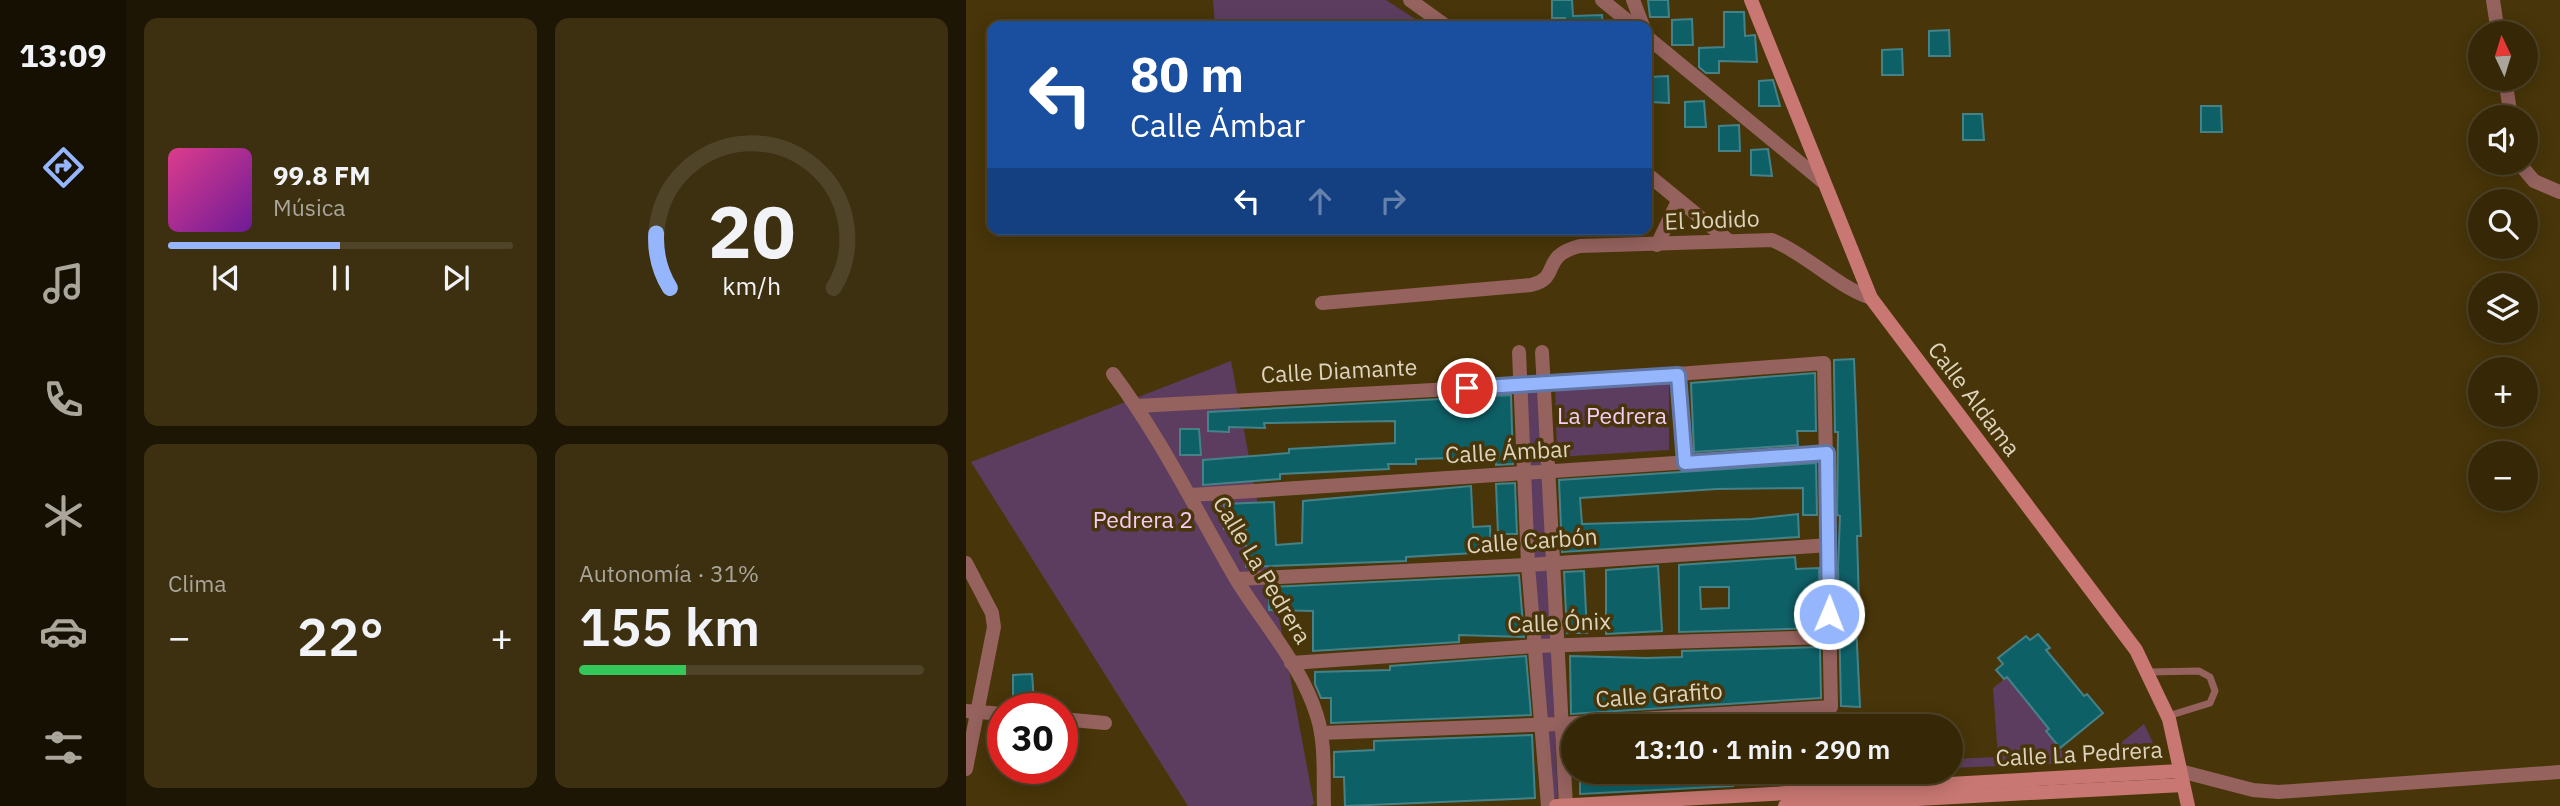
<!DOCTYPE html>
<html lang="es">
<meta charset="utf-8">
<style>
body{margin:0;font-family:"IBM Plex Sans",sans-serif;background:#3d3011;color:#f1f3f6;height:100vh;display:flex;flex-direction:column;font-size:26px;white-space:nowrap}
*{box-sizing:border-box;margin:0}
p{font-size:23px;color:#aaa69b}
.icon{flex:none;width:38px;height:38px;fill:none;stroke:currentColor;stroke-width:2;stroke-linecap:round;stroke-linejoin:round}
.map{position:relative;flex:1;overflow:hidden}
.details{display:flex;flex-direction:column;gap:18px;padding:18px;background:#1e1604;width:840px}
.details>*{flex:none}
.guide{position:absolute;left:21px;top:21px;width:665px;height:214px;border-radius:14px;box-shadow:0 4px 18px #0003,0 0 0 2px #504428;background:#1a4fa0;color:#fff;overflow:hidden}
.needle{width:46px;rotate:356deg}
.controls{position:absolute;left:1502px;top:21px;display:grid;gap:14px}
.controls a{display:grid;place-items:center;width:70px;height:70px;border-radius:50%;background:#362807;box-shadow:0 4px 18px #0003,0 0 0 2px #504428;font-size:35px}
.speed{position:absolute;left:21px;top:693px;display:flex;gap:14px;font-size:35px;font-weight:700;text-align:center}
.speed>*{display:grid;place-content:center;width:91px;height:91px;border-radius:50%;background:#362807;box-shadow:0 4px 18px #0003,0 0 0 2px #504428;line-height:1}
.speed .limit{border:10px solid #d22;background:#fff;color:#111}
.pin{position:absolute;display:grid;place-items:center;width:60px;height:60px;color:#fff;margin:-30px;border:4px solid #fff;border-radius:50%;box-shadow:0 2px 7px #0007}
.me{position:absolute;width:77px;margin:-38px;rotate:1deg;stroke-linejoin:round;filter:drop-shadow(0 0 5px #0008)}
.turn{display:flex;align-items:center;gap:24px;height:147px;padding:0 28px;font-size:32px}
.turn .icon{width:91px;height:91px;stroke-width:2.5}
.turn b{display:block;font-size:49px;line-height:60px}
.lanes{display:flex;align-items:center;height:66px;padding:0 28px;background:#0003;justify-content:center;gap:35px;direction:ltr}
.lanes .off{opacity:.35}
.big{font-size:52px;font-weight:600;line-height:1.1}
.details .card{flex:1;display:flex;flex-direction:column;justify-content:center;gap:10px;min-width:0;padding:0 24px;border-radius:14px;background:#3d3011}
.details .dial{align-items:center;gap:0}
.dial svg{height:182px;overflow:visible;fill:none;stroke:#504428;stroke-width:7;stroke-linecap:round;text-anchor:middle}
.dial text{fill:#f1f3f6;stroke:none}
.song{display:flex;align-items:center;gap:21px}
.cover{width:84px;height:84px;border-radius:10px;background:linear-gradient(135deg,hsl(330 70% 55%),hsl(280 70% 35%))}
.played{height:7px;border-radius:4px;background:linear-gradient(90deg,#95b6fd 50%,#504428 50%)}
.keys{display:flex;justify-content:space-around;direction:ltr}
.heat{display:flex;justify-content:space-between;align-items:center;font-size:38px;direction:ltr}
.charge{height:10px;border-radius:5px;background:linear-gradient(90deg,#34c759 31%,#504428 0)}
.details .tiles{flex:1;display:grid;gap:18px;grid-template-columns:repeat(2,1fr)}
.trip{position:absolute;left:595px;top:714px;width:402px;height:70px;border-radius:35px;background:#362807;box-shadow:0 4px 18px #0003,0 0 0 2px #504428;font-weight:600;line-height:70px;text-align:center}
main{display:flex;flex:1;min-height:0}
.dock{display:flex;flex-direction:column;width:126px;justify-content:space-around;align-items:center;background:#161003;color:#aaa69b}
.dock .icon{width:49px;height:49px}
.dock .on{color:#95b6fd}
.dock b{font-size:32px;color:#f1f3f6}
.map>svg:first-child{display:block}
</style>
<main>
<nav class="dock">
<b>13:09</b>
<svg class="icon on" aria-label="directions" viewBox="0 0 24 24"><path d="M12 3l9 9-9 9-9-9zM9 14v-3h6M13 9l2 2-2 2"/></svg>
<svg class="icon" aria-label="music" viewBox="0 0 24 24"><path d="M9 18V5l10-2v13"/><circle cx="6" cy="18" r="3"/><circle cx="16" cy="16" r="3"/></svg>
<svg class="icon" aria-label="phone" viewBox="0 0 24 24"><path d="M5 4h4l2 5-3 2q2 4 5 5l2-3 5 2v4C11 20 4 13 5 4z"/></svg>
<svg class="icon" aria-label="climate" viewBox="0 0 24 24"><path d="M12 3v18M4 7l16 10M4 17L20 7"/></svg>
<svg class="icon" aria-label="car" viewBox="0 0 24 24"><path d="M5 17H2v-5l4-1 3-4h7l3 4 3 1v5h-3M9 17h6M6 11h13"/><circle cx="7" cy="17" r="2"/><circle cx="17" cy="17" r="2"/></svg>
<svg class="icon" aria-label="filters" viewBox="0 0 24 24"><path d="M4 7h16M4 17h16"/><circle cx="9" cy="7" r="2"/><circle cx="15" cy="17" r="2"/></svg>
</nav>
<section class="details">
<div class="tiles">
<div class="card">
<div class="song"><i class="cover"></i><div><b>99.8 FM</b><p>Música</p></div></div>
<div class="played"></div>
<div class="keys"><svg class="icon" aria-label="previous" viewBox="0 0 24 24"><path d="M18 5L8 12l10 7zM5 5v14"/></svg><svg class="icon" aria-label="pause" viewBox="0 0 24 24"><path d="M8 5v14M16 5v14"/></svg><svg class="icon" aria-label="next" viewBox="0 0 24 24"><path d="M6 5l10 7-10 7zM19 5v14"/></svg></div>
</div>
<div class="card dial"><svg viewBox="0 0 100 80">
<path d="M14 69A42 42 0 1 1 86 69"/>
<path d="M14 69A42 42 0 0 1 8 45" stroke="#95b6fd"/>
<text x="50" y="56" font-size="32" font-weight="700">20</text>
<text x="50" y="72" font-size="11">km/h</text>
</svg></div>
<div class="card"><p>Clima</p>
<div class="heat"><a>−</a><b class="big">22°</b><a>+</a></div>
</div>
<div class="card"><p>Autonomía · 31%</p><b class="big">155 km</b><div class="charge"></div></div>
</div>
</section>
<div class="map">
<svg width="1594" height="806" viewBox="0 0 1594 806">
<rect width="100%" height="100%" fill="#483509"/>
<g fill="#5d3d5f">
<polygon points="247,0 420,0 460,26 249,26"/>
<polygon points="262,229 581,229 581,230 262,237"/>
<polygon points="265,361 348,804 344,806 222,806 5,462"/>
<polygon points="703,376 703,450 591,457 589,380"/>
<polygon points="572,381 592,798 583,799 557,383"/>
<polygon points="1041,677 1083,729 1080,731 1105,763 985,768 985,759 1032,757 1027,688"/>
<polygon points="1178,724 1194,757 1161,759 1151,746"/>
</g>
<g fill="#0e6067" stroke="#458288" stroke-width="2" fill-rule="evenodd">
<polygon points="586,0 606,0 607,16 636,15 637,26 599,26 599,18 586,18"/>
<polygon points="682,0 702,0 703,17 684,17"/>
<polygon points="758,12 778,12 779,36 789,35 791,62 753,61 753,73 740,73 733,67 733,48 758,47"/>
<polygon points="726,19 727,45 706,45 706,20"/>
<polygon points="983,30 984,56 963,56 963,31"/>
<polygon points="936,49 937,75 916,75 916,50"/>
<polygon points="702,76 703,103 683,102 683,77"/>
<polygon points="807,80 814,106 793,106 793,81"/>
<polygon points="738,101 740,127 719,127 719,102"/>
<polygon points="1235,106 1255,106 1256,132 1235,132"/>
<polygon points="997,114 1016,114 1018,140 997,140"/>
<polygon points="773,125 774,151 753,151 753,126"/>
<polygon points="802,149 806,176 785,175 785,150"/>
<polygon points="888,359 895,536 891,536 893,603 889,603 894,707 875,706 872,567 874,516 871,515 872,432 869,432 868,368 868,360"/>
<polygon points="849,373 850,431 831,431 832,445 728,452 725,383"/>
<polygon points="545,395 547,464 530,465 530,457 450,459 450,464 422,464 423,469 314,474 314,479 237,485 237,460 323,453 323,449 429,443 429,421 298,423 299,428 263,427 263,432 242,431 242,412"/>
<polygon points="214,429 233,429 235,455 214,455"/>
<polygon points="850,463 851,515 837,515 837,488 751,489 614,498 616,524 786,519 832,514 833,537 596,552 593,480"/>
<polygon points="549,483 551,534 532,534 530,484"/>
<polygon points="505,486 507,527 524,526 525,552 440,557 440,561 280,567 280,530 258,529 258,504 308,502 310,545 336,543 337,501"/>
<path d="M829 557 830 569 853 568 854 628 713 632V565ZM734 587H763V608L735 609Z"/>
<polygon points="692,566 696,631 640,634 640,570"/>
<polygon points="618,571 621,633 601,633 598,572"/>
<polygon points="553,575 558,637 493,635 493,642 347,651 347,611 303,610 303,587"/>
<polygon points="1072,634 1084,648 1080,650 1118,696 1121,694 1137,713 1094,748 1080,731 1083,729 1041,677 1038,679 1030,670 1037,664 1032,658 1060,636 1064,640"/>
<polygon points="854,647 855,698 605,714 604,656 680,658 716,657 716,651"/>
<polygon points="560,656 565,715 365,723 365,698 355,698 349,684 349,672 424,670 424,666"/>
<polygon points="66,674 68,701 47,700 47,675"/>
<polygon points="862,717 863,726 712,726"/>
<polygon points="566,735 569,798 379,806 378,777 368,777 368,752 408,750 408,741"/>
<polygon points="614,772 838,772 839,782 767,783 767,786 614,794"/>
</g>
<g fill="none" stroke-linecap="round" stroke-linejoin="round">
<polyline stroke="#95625e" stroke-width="7" points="1183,672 1233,671 1244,677 1249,691 1244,703 1202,716"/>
<g stroke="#95625e" stroke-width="14">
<polyline points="444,0 480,26"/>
<polyline points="636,0 668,26"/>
<polyline points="667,0 677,26"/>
<polyline points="1527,0 1532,33"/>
<polyline points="681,37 856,181"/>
<polyline points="1539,79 1545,117"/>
<polyline points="1553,163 1568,181 1594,192"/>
<polyline points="681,174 763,241"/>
<polyline points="691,245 712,201"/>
<path d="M356 303 565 285C596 278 573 256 614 246L806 240C842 255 868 285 905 298"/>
<polyline points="553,352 562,565 582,806"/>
<polyline points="576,352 600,806"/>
<path d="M147 374C195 438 230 510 270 579 297 623 336 666 351 716 360 744 357 777 358 806"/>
<polyline points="712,375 719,463"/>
<polyline points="171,406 578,384 858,363 865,707 594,724 355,733"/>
<polyline points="225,495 861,453"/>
<polyline points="0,563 26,613 28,627 0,769"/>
<polyline points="271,579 562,565 864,545"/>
<polyline points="325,663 570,646 863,637"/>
<polyline points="0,711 37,714"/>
<polyline points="96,719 139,723"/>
<polyline points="1214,771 1287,790 1312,792 1594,772"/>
</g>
<g stroke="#c87772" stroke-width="14">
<polyline points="785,0 905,298 1170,650 1203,719 1222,806"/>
<polyline points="590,806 1214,771"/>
<polyline points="819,806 1217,785"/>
</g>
</g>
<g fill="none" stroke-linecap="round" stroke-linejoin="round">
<defs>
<polyline id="route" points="501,388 712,375 719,463 861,453 863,614"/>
</defs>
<use href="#route" stroke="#6176a4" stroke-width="18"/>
<use href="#route" stroke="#95b6fd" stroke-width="12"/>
</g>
<g text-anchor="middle" stroke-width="7" stroke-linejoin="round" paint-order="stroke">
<g font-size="23" fill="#ded3bd" stroke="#483509">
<text transform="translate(746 220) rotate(-2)" y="8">El Jodido</text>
<text transform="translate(373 371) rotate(-3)" y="8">Calle Diamante</text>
<text transform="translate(1008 399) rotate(53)" y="8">Calle Aldama</text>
<text transform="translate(542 452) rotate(-3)" y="8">Calle Ámbar</text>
<text transform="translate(566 541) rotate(-4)" y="8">Calle Carbón</text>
<text transform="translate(296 570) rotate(59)" y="8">Calle La Pedrera</text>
<text transform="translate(593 623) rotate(-2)" y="8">Calle Ónix</text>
<text transform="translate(693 695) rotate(-4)" y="8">Calle Grafito</text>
<text transform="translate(1113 754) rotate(-3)" y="8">Calle La Pedrera</text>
</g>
<g font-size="23" fill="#f5ccf7" stroke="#483509">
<text x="646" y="424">La Pedrera</text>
<text x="177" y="528">Pedrera 2</text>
</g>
</g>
</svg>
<div class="controls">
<a><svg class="needle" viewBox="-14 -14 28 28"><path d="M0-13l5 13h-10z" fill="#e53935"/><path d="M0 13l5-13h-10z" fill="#aaa69b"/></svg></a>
<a><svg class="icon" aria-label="sound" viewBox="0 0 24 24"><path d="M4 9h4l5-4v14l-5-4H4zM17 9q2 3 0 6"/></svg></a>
<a><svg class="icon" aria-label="search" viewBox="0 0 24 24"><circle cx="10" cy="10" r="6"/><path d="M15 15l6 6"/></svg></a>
<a><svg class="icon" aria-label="layers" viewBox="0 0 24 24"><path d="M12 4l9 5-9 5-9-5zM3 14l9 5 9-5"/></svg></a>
<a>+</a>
<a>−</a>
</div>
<div class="speed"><div class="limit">30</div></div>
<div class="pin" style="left:501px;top:388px;background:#d93025"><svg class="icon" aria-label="arrive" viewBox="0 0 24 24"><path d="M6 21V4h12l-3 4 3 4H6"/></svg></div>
<svg class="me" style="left:863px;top:614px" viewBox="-20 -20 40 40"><circle r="17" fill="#95b6fd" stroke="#fff" stroke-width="3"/><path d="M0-11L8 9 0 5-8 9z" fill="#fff"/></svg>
<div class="trip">13:10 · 1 min · 290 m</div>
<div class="guide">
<div class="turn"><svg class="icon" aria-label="left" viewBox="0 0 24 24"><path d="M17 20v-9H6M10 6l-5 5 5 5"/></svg><div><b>80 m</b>Calle Ámbar</div></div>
<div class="lanes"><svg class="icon" aria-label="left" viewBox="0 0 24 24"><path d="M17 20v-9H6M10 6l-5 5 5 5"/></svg><svg class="icon off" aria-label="ahead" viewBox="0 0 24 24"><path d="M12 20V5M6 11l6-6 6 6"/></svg><svg class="icon off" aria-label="right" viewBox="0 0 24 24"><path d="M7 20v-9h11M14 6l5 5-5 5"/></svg></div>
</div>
</div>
</main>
